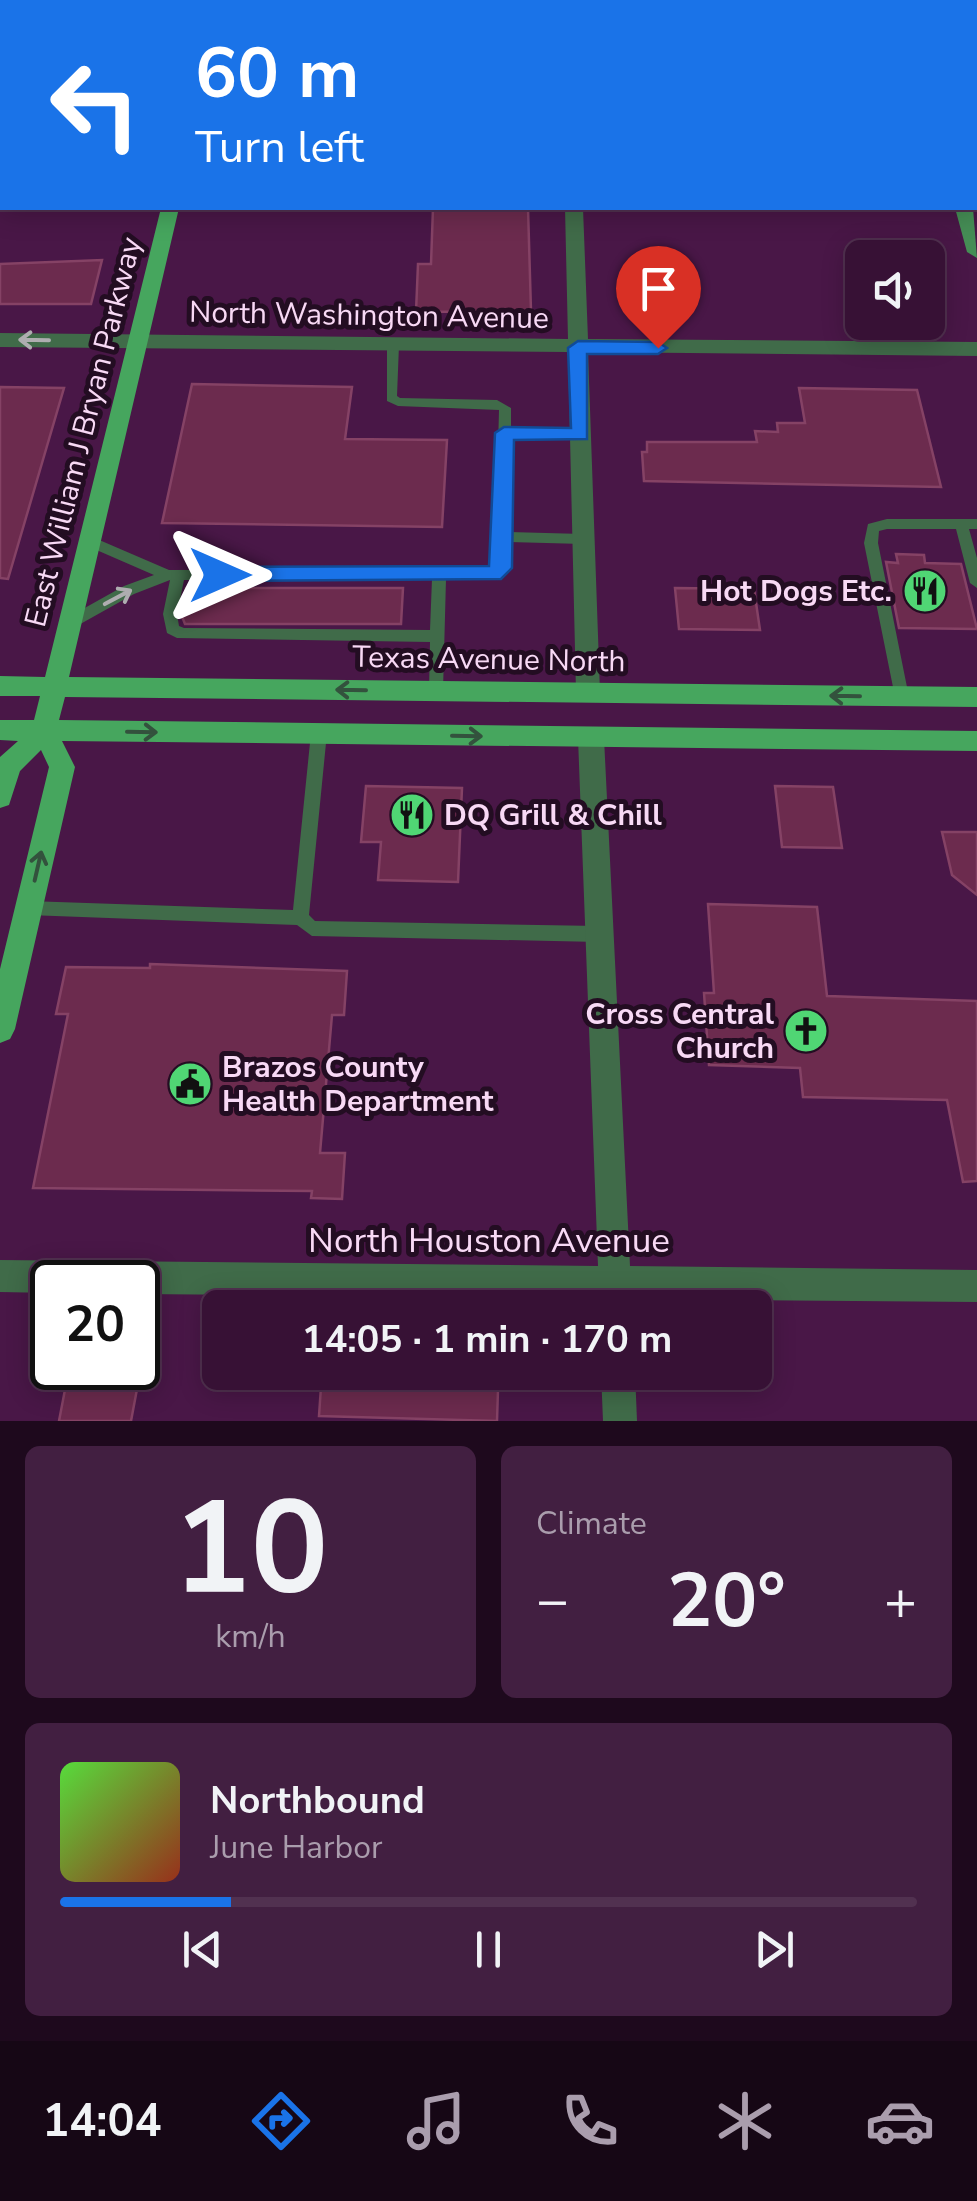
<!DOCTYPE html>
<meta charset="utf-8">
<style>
body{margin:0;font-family:"Nunito Sans",sans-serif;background:#421f41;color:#f1f3f6;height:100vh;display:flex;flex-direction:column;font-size:38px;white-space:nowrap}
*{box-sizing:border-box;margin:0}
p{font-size:32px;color:#aa9dad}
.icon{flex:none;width:55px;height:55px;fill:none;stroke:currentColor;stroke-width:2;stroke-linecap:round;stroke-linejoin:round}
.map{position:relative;height:1421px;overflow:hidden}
.panel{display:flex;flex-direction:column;gap:25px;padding:25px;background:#1e091d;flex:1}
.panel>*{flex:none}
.guide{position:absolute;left:0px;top:0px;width:978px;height:210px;box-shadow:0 5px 25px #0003,0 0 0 2px #513150;background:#1a73e8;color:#fff;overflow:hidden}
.controls{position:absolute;left:845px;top:240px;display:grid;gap:20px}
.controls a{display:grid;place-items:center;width:100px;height:100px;border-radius:15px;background:#371135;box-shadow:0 5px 25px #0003,0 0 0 2px #513150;font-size:50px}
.speed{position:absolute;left:30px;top:1260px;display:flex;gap:20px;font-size:50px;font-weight:700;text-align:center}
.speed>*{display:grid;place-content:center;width:130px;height:130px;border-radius:50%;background:#371135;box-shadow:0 5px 25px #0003,0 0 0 2px #513150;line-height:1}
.speed .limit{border:5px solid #111;border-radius:15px;background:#fff;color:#111}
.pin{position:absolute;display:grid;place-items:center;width:85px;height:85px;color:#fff;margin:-102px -42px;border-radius:50% 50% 50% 0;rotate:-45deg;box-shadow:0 0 10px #0007}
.pin .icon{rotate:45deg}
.me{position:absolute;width:110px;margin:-55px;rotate:90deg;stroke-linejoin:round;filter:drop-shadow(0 0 8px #0008)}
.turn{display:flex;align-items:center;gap:35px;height:210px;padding:0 30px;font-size:45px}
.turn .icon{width:130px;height:130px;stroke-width:2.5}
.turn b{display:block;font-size:70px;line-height:85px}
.big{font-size:75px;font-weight:700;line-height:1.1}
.panel .widget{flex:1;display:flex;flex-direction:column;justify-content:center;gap:15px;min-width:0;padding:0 35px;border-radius:15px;background:#421f41}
.panel .dial{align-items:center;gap:0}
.dial b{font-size:130px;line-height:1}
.song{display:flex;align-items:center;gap:30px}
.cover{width:120px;height:120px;border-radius:15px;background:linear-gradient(135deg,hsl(110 70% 55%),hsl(10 70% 35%))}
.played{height:10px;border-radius:5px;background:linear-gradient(90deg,#1a73e8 20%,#513150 20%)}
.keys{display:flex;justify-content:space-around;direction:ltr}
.heat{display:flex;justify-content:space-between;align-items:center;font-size:55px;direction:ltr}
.panel .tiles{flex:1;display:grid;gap:25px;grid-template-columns:1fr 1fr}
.widget:last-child{grid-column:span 2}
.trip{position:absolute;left:202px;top:1290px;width:570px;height:100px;border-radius:15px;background:#371135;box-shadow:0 5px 25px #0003,0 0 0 2px #513150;font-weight:700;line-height:100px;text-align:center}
.tab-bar{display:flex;height:160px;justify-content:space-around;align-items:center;background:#160715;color:#aa9dad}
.tab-bar .icon{width:70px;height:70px}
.tab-bar .current{color:#1a73e8}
.tab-bar b{font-size:45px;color:#f1f3f6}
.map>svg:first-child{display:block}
</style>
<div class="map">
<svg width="977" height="1421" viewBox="0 0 977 1421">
<rect width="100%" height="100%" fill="#491747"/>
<g fill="#6c2b4e" stroke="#854265" stroke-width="2.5">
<polygon points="433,208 528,208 531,311 416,312 418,264 431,264"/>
<polygon points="102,260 91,304 0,304 0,264"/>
<polygon points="192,384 352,387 345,439 447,440 442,527 162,523"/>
<polygon points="0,387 64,388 8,579 0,578"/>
<polygon points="799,388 917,390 941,487 644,481 642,452 647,452 647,442 757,442 755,431 778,432 777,423 805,423"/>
<polygon points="896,554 924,555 925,563 961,564 977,629 899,628 886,562 898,563"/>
<polygon points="186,588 403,588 401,624 185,624 181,614"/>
<polygon points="675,588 754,589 760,630 679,629"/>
<polygon points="366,786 462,788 458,882 378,880 381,842 361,842"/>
<polygon points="775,786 833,787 842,848 782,847"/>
<polygon points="942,832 977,832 977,895 952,875"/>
<polygon points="708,904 817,907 827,996 977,1001 977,1181 963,1182 947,1100 803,1097 800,1068 709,1065 704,993 714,993"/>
<polygon points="150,964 347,971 344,1015 332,1015 320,1153 345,1153 342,1199 311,1198 312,1191 33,1188 68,1014 56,1014 66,967 150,968"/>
<polygon points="96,1368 141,1368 131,1421 59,1421 68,1374 94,1375"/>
<polygon points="322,1372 475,1372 475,1388 498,1390 497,1421 319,1416"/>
</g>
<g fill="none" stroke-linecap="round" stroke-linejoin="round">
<g fill="#406b49" fill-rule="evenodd">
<path d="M393 341 399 345 397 396 400 398 497 400 511 408V429L581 431 587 435 581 439 511 438 509 532 583 534 590 539 583 544 509 542V568L493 579H446L443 691 441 695H431L429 691 430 642 177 638 167 633 163 614 170 580 134 594 75 627H65L63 623 65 619 124 586 154 575 85 545 83 541 90 536 169 570 490 569 495 566 499 410 398 406 387 401V345ZM432 579 430 630 184 628 179 626 177 614 184 580Z"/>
<polygon points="887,519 977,519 977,529 969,529 977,558 977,588 970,583 956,529 887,529 879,531 878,543 909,697 907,701 897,701 895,697 864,543 868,524"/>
<polygon points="319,727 324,729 327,733 309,915 315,921 599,926 605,929 607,934 605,939 599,942 312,936 297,925 28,915 22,913 20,908 22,903 28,901 293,910 311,733 314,729"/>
</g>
<g fill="#406b49" fill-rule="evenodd">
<rect x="560" y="0" width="16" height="2"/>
<rect x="975" y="97" width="2" height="10"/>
<rect x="0" y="159" width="2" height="10"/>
<polygon points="565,208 583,208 588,339 977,342 977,356 588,352 600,692 597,699 579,699 576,692 568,352 0,347 0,333 568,339"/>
<polygon points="591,728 600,731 604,738 630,1266 977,1270 977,1302 632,1299 632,1308 600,1308 599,1298 138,1294 138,1282 52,1282 52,1293 0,1292 0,1260 598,1266 578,738 582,731"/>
<polygon points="601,1372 635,1372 637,1421 603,1421"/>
</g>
<g fill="#458d55" fill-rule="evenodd">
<polygon points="895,0 911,0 912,2 896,2"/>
<polygon points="955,208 973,208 977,258 967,252"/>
</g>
<polygon fill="#46a65e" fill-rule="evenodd" points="161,208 179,208 69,677 977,687 977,707 65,697 59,720 977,731 977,751 62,741 75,767 15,1029 10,1039 0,1043 0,969 49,767 41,750 20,771 9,805 0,808 0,757 18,741 0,740 0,720 34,720 40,696 0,696 0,676 45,677"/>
</g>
<defs><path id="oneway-shaft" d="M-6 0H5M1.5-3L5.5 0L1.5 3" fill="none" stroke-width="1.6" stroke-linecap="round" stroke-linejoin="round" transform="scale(2.5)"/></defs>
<g stroke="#aeadb0">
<use href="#oneway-shaft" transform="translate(34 340) rotate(-179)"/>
<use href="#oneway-shaft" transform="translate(118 597) rotate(-28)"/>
</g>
<g stroke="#33523d">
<use href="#oneway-shaft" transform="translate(351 690) rotate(-179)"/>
<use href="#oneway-shaft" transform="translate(845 696) rotate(-179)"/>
<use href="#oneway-shaft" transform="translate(142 732) rotate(1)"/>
<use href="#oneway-shaft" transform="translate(467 736) rotate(1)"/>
<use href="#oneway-shaft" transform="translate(38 866) rotate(-77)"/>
</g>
<polygon fill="#1a73e8" stroke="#114b97" stroke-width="2.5" points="578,341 658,342 667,348 658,354 587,354 587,439 514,440 512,568 501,579 213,581 213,570 220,567 489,566 495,433 504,427 571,428 568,348"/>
<defs>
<symbol id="restaurant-disc" viewBox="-11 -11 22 22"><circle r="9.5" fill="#50d674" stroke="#230d22"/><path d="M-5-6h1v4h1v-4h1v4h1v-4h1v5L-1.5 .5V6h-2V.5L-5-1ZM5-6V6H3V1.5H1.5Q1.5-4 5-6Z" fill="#111"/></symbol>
<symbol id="church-disc" viewBox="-11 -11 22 22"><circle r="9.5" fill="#50d674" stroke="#230d22"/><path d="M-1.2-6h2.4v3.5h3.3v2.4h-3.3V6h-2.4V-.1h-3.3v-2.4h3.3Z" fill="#111"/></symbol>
<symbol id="civic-disc" viewBox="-11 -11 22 22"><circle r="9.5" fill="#50d674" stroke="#230d22"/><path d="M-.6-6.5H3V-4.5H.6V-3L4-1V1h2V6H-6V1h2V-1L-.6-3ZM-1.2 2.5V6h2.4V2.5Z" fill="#111"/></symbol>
</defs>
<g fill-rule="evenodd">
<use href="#restaurant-disc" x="900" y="566" width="50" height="50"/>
<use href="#restaurant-disc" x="387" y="790" width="50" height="50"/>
<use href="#church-disc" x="781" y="1006" width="50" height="50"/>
<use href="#civic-disc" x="165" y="1059" width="50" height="50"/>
</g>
<g text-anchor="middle" stroke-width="10" stroke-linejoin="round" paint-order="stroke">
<g font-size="30" fill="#f8d9f5" stroke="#230d22">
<text transform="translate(369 315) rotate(1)" y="10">North Washington Avenue</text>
<text transform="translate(83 432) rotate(-76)" y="10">East William J Bryan Parkway</text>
<text transform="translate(489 659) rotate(1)" y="10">Texas Avenue North</text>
</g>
<g font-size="30" font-weight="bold" fill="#f8d9f5" stroke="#230d22" text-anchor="end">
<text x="892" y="601">Hot Dogs Etc.</text>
<text x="444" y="825" text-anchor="start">DQ Grill &amp; Chill</text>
<text x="774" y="1024">Cross Central<tspan x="774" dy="34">Church</tspan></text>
<text x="222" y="1077" text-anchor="start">Brazos County<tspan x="222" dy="34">Health Department</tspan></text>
</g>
<g font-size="35" fill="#f8d9f5" stroke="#230d22">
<text x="489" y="1252">North Houston Avenue</text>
</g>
</g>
</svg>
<div class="controls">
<a><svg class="icon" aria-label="sound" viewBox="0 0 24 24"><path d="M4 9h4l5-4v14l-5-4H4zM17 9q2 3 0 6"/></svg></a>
</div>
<div class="speed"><div class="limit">20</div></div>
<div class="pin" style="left:658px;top:348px;background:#d93025"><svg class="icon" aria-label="arrive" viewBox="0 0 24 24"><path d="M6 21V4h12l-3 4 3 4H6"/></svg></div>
<svg class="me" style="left:220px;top:575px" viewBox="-20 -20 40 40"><path d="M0-17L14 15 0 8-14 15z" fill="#1a73e8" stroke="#fff" stroke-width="4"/></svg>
<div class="trip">14:05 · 1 min · 170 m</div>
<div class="guide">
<div class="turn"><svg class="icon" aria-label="left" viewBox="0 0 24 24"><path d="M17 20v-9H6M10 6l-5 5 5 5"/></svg><div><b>60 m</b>Turn left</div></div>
</div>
</div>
<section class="panel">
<div class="tiles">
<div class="widget dial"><b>10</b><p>km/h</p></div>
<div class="widget"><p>Climate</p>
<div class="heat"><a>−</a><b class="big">20°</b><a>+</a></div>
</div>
<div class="widget">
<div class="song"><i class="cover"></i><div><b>Northbound</b><p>June Harbor</p></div></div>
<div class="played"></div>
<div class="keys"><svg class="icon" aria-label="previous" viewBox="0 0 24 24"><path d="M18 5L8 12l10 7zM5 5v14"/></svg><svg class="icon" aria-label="pause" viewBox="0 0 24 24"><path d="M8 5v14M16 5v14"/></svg><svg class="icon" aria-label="next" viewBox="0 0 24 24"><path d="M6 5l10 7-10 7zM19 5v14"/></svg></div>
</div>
</div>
</section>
<nav class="tab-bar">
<b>14:04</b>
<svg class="icon current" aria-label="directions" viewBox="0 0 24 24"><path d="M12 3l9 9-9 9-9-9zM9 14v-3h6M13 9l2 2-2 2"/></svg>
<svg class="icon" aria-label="music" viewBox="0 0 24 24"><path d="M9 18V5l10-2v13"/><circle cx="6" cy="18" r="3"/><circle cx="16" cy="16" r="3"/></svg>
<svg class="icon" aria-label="phone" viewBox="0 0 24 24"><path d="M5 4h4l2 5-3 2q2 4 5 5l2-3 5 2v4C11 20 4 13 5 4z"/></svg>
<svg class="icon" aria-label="climate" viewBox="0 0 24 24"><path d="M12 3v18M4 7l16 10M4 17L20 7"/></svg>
<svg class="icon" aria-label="car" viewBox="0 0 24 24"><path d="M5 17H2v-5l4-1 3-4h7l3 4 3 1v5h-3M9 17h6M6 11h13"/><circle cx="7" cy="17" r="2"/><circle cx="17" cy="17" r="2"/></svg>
</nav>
